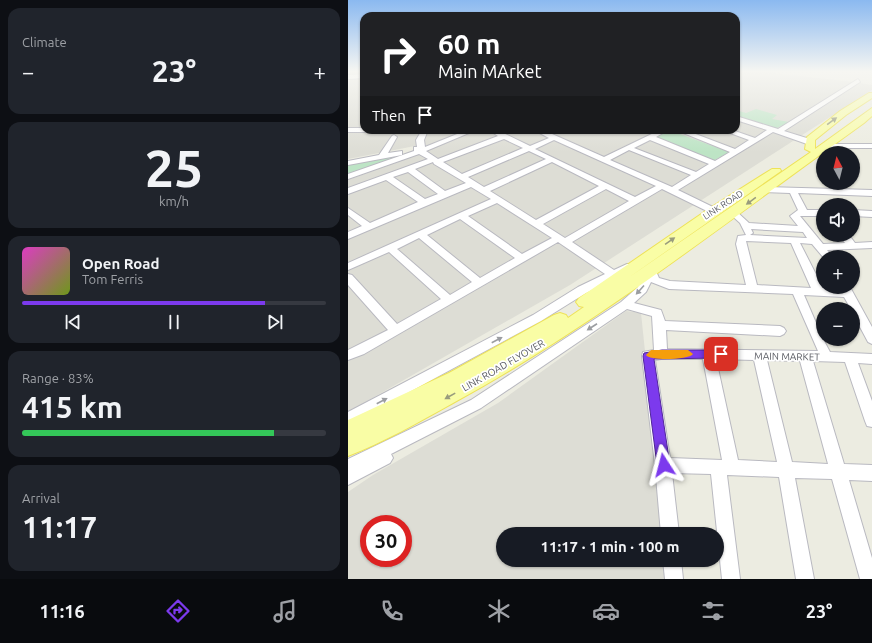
<!DOCTYPE html>
<meta charset="utf-8">
<style>
body{margin:0;font-family:Ubuntu,sans-serif;background:#20242c;color:#f1f3f6;height:100vh;display:flex;flex-direction:column;font-size:15px;white-space:nowrap}
*{box-sizing:border-box;margin:0}
p{font-size:13px;color:#9ea1a6}
.icon{flex:none;width:22px;height:22px;fill:none;stroke:currentColor;stroke-width:2;stroke-linecap:round;stroke-linejoin:round}
.map{position:relative;flex:1;overflow:hidden}
.details{display:flex;flex-direction:column;gap:8px;padding:8px;background:#0d0f14;width:348px}
.details>*{flex:none}
.hud{position:absolute;left:12px;top:12px;width:380px;height:122px;border-radius:12px;box-shadow:0 1px 3px #0004;background:#202124;color:#fff;overflow:hidden}
.needle{width:26px;rotate:353deg}
.fabs{position:absolute;left:468px;top:146px;display:grid;gap:8px}
.fabs a{display:grid;place-items:center;width:44px;height:44px;border-radius:50%;background:#171b24;box-shadow:0 1px 3px #0004;font-size:20px}
.speed{position:absolute;left:12px;top:515px;display:flex;gap:8px;font-size:20px;font-weight:700;text-align:center}
.speed>*{display:grid;place-content:center;width:52px;height:52px;border-radius:50%;background:#171b24;box-shadow:0 1px 3px #0004;line-height:1}
.speed .limit{border:6px solid #d22;background:#fff;color:#111}
.pin{position:absolute;display:grid;place-items:center;width:34px;height:34px;color:#fff;margin:-17px;border-radius:8px;box-shadow:0 2px 6px #0006}
.me{position:absolute;width:44px;margin:-22px;rotate:351deg;stroke-linejoin:round;filter:drop-shadow(0 0 3px #0008)}
.turn{display:flex;align-items:center;gap:14px;height:84px;padding:0 12px;font-size:18px}
.turn .icon{width:52px;height:52px;stroke-width:2.5}
.turn b{display:block;font-size:28px;line-height:34px}
.then{display:flex;align-items:center;height:38px;padding:0 12px;background:#0003;gap:8px;font-size:15px}
.big{font-size:30px;font-weight:700;line-height:1.1}
.details .card{flex:1;display:flex;flex-direction:column;justify-content:center;gap:6px;min-width:0;padding:0 14px;border-radius:12px;background:#20242c}
.details .dial{align-items:center;gap:0}
.dial b{font-size:52px;line-height:1}
.song{display:flex;align-items:center;gap:12px}
.cover{width:48px;height:48px;border-radius:6px;background:linear-gradient(135deg,hsl(310 70% 55%),hsl(80 70% 35%))}
.played{height:4px;border-radius:2px;background:linear-gradient(90deg,#7c3aed 80%,#363941 80%)}
.keys{display:flex;justify-content:space-around;direction:ltr}
.heat{display:flex;justify-content:space-between;align-items:center;font-size:22px;direction:ltr}
.charge{height:6px;border-radius:3px;background:linear-gradient(90deg,#34c759 83%,#363941 0)}
.trip{position:absolute;left:148px;top:527px;width:228px;height:40px;border-radius:20px;background:#171b24;box-shadow:0 1px 3px #0004;font-weight:700;line-height:40px;text-align:center}
.menu{display:flex;height:64px;justify-content:space-around;align-items:center;background:#090b0e;color:#9ea1a6}
.menu .icon{width:28px;height:28px}
.menu .selected{color:#7c3aed}
.menu b{font-size:18px;color:#f1f3f6}
main{display:flex;flex:1;min-height:0}
.map>svg:first-child{display:block}
</style>
<main>
<section class="details">
<div class="card"><p>Climate</p>
<div class="heat"><a>−</a><b class="big">23°</b><a>+</a></div>
</div>
<div class="card dial"><b>25</b><p>km/h</p></div>
<div class="card">
<div class="song"><i class="cover"></i><div><b>Open Road</b><p>Tom Ferris</p></div></div>
<div class="played"></div>
<div class="keys"><svg class="icon" aria-label="previous" viewBox="0 0 24 24"><path d="M18 5L8 12l10 7zM5 5v14"/></svg><svg class="icon" aria-label="pause" viewBox="0 0 24 24"><path d="M8 5v14M16 5v14"/></svg><svg class="icon" aria-label="next" viewBox="0 0 24 24"><path d="M6 5l10 7-10 7zM19 5v14"/></svg></div>
</div>
<div class="card"><p>Range · 83%</p><b class="big">415 km</b><div class="charge"></div></div>
<div class="card"><p>Arrival</p><b class="big">11:17</b></div>
</section>
<div class="map">
<svg width="524" height="579" viewBox="0 0 524 579">
<rect width="100%" height="100%" fill="#ecece1"/>
<g fill="#ddddd5" fill-rule="evenodd">
<polygon points="1,71 16,71 16,130 388,130 388,71 430,71 425,73 506,82 524,85 524,90 222,285 0,412 0,180 83,150 77,144 0,159"/>
<path d="M278 311 293 313 316 534H155V560H319L321 579H0V492L25 475 150 403ZM21 524H55V558H21Z"/>
</g>
<g fill="#bde4c5">
<polygon points="408,109 429,115 424,119 441,122 427,129 388,116 388,110 398,113"/>
<polygon points="319,130 321,130 381,152 365,161 302,139"/>
<polygon points="60,154 0,175 0,165"/>
</g>
<g fill="none" stroke-linecap="round" stroke-linejoin="round">
<defs>
<g id="minor">
<polygon points="16,74 16,78 0,79 0,75"/>
<path d="M510 79 512 82 436 131 465 140V144H459L425 132 330 190 369 209V213H363L314 189 224 242 266 270 279 264H287L288 266 287 268 238 293 193 321 0 425V412L185 315 230 287 257 274 210 242 16 354 0 360V350L40 330 0 285V274L4 275 49 324 93 299 41 252 0 270V263L143 199 123 187 0 239V232L14 226 0 215V208L22 223 70 202 38 180 0 194V188L80 159 71 154 0 179V174L66 151V147H69L68 140 74 130H80L76 140 77 147 119 130H128L78 151 90 159 150 136 141 130H149L182 146 201 138 186 130H195L256 157 312 130H320L308 137 367 161 382 152 328 130H337L387 149 401 140 374 130H384L407 138 419 130 388 120V116L430 129ZM156 139 175 148 114 174 95 162ZM206 140 308 186 287 197 187 149ZM302 140 361 164 348 172 286 148ZM281 150 343 175 324 187 262 160ZM181 151 198 159 136 187 120 177ZM85 162 86 164 118 183 97 191 67 169ZM204 162 251 186 188 220 142 191ZM60 172 90 194 77 199 45 177ZM258 189 281 201 217 238 195 224ZM149 203 204 238 174 254 120 216ZM112 219 167 258 132 278 79 235ZM71 238 124 282 102 295 49 249Z"/>
<polygon points="0,128 16,128 16,130 34,130 31,132 0,132"/>
<polygon points="46,135 49,137 40,153 54,151 54,155 0,165 0,161 31,155 44,136"/>
<rect x="482" y="144" width="42" height="4"/>
<path d="M418 187 524 190V196L450 193 459 210H475V216H452L475 244 497 243 491 235H501L507 243 524 242V248L479 250 485 257H475L464 244 452 243 475 288 492 289V287H502L524 327V344L520 342 505 314V309H503L496 297 456 295 475 339 482 352 524 354V364L510 363 524 401V427L519 426 517 421 497 362 465 361 496 464 524 465V481L501 480 524 558V579H512L484 479 447 478 466 579H448L431 477 379 475 392 579H374L363 474 324 473 331 534H313L307 465 294 356 295 352 306 350 304 316 279 309 133 408 43 454 45 458 42 463 0 485V459L123 400 273 302 290 287 299 269H307L311 278 322 281 398 285 388 244 390 236 398 235 392 223 381 213 382 211H388L401 223 450 226 442 216 450 210 442 193 415 192V188ZM403 229 455 232 459 238 402 235 405 233ZM398 241 443 243 463 288 409 285ZM303 282 321 289 445 294 470 351 319 349 318 330 432 336 436 334 438 331 436 328 432 326 317 321 313 310 286 303 298 292ZM313 359H355L374 460 322 458 307 360ZM368 359 406 360 429 462 390 460ZM419 360 452 361 480 464 444 462Z"/>
<polygon points="505,210 524,211 524,217 505,216"/>
<polygon points="315,560 333,560 335,579 317,579"/>
</g>
<path id="major" d="M521 93H524V98L498 115 467 140V149L524 108V116L516 123C382 219 250 324 105 403 71 422 36 442 0 456V420L101 373 206 315 212 313 218 315 220 318 236 307 231 306 228 302 231 298 362 208 424 169H432L433 171 280 278 463 152 457 149 459 137 492 111Z"/>
</defs>
<use href="#minor" stroke="#b9b9c0" stroke-width="2"/>
<use href="#major" stroke="#eee258" stroke-width="2"/>
<use href="#minor" fill="#fff" fill-rule="evenodd"/>
<use href="#major" fill="#f9fda5" fill-rule="evenodd"/>
</g>
<defs><path id="oneway-solid" d="M-6-.8H1V-3.2L6.5 0L1 3.2V.8H-6Z"/></defs>
<g fill="#999c7d">
<use href="#oneway-solid" transform="translate(484 121) rotate(-36)"/>
<use href="#oneway-solid" transform="translate(403 201) rotate(144)"/>
<use href="#oneway-solid" transform="translate(322 241) rotate(-35)"/>
<use href="#oneway-solid" transform="translate(102 396) rotate(151)"/>
</g>
<g fill="#9b9da1">
<use href="#oneway-solid" transform="translate(292 290) rotate(132)"/>
<use href="#oneway-solid" transform="translate(244 327) rotate(147)"/>
<use href="#oneway-solid" transform="translate(149 340) rotate(-28)"/>
<use href="#oneway-solid" transform="translate(34 401) rotate(-28)"/>
</g>
<linearGradient id="sky" x2="0" y2="1"><stop stop-color="#8bb9f0"/><stop offset="0.47" stop-color="#f6f6f2"/><stop offset="1" stop-color="#f6f6f2" stop-opacity="0"/></linearGradient>
<rect width="524" height="152" fill="url(#sky)"/>
<polygon fill="#7c3aed" stroke="#51269a" points="314,350 373,350 378,354 373,358 306,359 322,465 320,470 316,471 311,470 309,465 295,356 296,353"/>
<path fill="#f59e0b" d="M303 350H340L345 354C341 360 301 361 298 355Z"/>
<g text-anchor="middle" stroke-width="3.5" stroke-linejoin="round" paint-order="stroke">
<g font-size="9" fill="#595b62" stroke="#fff">
<text transform="translate(375 205) rotate(-33)" y="3">LINK ROAD</text>
</g>
<g font-size="10" fill="#595b62" stroke="#fff">
<text transform="translate(439 356) rotate(1)" y="4">MAIN MARKET</text>
<text transform="translate(155 365) rotate(-30)" y="4">LINK ROAD FLYOVER</text>
</g>
</g>
</svg>
<div class="fabs">
<a><svg class="needle" viewBox="-14 -14 28 28"><path d="M0-13l5 13h-10z" fill="#e53935"/><path d="M0 13l5-13h-10z" fill="#9ea1a6"/></svg></a>
<a><svg class="icon" aria-label="sound" viewBox="0 0 24 24"><path d="M4 9h4l5-4v14l-5-4H4zM17 9q2 3 0 6"/></svg></a>
<a>+</a>
<a>−</a>
</div>
<div class="speed"><div class="limit">30</div></div>
<div class="pin" style="left:373px;top:354px;background:#d93025"><svg class="icon" aria-label="arrive" viewBox="0 0 24 24"><path d="M6 21V4h12l-3 4 3 4H6"/></svg></div>
<svg class="me" style="left:316px;top:465px" viewBox="-20 -20 40 40"><path d="M0-17L14 15 0 8-14 15z" fill="#7c3aed" stroke="#fff" stroke-width="4"/></svg>
<div class="trip">11:17 · 1 min · 100 m</div>
<div class="hud">
<div class="turn"><svg class="icon" aria-label="right" viewBox="0 0 24 24"><path d="M7 20v-9h11M14 6l5 5-5 5"/></svg><div><b>60 m</b>Main MArket</div></div>
<div class="then">Then<svg class="icon" aria-label="arrive" viewBox="0 0 24 24"><path d="M6 21V4h12l-3 4 3 4H6"/></svg></div>
</div>
</div>
</main>
<nav class="menu">
<b>11:16</b>
<svg class="icon selected" aria-label="directions" viewBox="0 0 24 24"><path d="M12 3l9 9-9 9-9-9zM9 14v-3h6M13 9l2 2-2 2"/></svg>
<svg class="icon" aria-label="music" viewBox="0 0 24 24"><path d="M9 18V5l10-2v13"/><circle cx="6" cy="18" r="3"/><circle cx="16" cy="16" r="3"/></svg>
<svg class="icon" aria-label="phone" viewBox="0 0 24 24"><path d="M5 4h4l2 5-3 2q2 4 5 5l2-3 5 2v4C11 20 4 13 5 4z"/></svg>
<svg class="icon" aria-label="climate" viewBox="0 0 24 24"><path d="M12 3v18M4 7l16 10M4 17L20 7"/></svg>
<svg class="icon" aria-label="car" viewBox="0 0 24 24"><path d="M5 17H2v-5l4-1 3-4h7l3 4 3 1v5h-3M9 17h6M6 11h13"/><circle cx="7" cy="17" r="2"/><circle cx="17" cy="17" r="2"/></svg>
<svg class="icon" aria-label="filters" viewBox="0 0 24 24"><path d="M4 7h16M4 17h16"/><circle cx="9" cy="7" r="2"/><circle cx="15" cy="17" r="2"/></svg>
<b>23°</b>
</nav>
